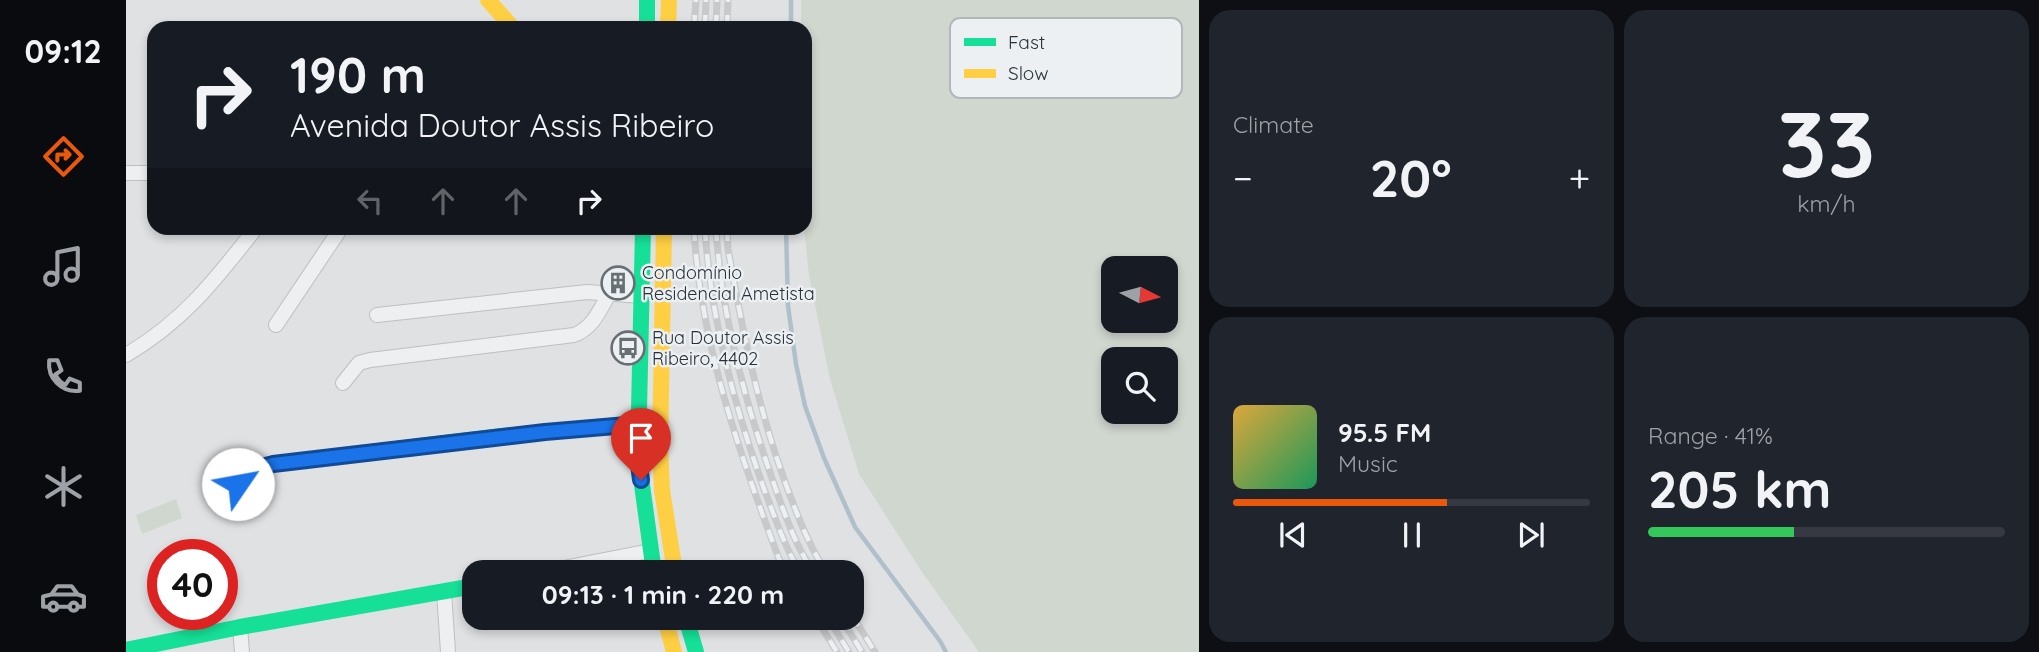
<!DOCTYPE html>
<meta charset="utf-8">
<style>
body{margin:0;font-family:Quicksand,sans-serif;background:#20242c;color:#f1f3f6;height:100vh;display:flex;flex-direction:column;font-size:26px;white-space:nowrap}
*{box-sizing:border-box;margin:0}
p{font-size:23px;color:#9ea1a6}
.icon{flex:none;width:38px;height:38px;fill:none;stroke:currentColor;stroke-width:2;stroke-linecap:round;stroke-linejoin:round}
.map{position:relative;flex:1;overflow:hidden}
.details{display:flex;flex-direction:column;gap:10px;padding:10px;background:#0d0f14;width:840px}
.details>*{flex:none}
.top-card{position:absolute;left:21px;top:21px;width:665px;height:214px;border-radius:21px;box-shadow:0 4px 10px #0003;background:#171b24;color:#f1f3f6;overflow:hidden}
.needle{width:46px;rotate:96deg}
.controls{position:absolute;left:975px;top:256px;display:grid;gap:14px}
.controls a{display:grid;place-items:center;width:77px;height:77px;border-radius:14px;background:#171b24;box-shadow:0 4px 10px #0003;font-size:35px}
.speed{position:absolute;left:21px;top:539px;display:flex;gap:14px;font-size:35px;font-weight:700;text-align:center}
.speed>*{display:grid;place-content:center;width:91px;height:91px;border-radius:50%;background:#171b24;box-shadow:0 4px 10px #0003;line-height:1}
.speed .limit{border:10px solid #d22;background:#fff;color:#111}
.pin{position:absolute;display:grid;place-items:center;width:60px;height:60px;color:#fff;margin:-72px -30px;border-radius:50% 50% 50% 0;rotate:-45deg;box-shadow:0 0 7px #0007}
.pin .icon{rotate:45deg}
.me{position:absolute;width:77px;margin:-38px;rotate:57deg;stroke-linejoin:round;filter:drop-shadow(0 0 5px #0008)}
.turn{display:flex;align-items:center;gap:24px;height:147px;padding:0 28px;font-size:32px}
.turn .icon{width:91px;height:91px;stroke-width:2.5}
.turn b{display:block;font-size:49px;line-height:60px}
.lanes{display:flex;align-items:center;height:66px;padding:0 28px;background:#0003;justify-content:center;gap:35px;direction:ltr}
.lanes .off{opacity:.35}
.big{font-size:52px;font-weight:800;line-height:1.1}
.details .widget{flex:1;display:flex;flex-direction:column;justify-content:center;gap:10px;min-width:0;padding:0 24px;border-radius:21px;background:#20242c}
.details .dial{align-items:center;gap:0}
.dial b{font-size:91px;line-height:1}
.song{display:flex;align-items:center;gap:21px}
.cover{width:84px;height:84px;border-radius:10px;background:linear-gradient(135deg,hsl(40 70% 55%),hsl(150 70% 35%))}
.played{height:7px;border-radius:4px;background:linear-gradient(90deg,#ea580c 60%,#363941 60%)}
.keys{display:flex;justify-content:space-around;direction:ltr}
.heat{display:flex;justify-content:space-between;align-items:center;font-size:38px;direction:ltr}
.charge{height:10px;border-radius:5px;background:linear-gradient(90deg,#34c759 41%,#363941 0)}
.details .tiles{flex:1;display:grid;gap:10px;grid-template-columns:repeat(2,1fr)}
.trip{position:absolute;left:336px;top:560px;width:402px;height:70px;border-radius:21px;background:#171b24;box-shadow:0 4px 10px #0003;font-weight:800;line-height:70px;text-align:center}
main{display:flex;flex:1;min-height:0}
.dock{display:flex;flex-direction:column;width:126px;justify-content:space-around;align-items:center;background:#090b0e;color:#9ea1a6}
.dock .icon{width:49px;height:49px}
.dock .current{color:#ea580c}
.dock b{font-size:32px;color:#f1f3f6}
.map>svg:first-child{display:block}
</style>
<main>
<nav class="dock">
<b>09:12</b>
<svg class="icon current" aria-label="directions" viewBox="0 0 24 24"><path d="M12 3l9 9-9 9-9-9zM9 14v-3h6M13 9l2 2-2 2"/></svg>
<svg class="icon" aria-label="music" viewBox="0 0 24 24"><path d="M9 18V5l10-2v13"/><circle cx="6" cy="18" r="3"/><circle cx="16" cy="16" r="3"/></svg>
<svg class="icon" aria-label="phone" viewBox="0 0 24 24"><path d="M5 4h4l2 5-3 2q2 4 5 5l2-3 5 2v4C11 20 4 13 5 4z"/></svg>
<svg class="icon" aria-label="climate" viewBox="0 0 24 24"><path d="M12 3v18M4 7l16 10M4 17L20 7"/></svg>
<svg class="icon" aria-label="car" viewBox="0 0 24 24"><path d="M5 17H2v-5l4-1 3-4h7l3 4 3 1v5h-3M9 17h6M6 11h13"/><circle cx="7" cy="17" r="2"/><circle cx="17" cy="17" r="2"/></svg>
</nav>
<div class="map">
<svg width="1073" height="652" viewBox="0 0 1073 652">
<rect width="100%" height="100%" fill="#dfe1e3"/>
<g fill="#d0d7cf" fill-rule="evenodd">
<path d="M675 0H1073V652H853L796 572 733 474 704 379 683 275 678 228 679 28H675ZM987 268H1040V320H987ZM987 359H1040V411H987Z"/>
<polygon points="50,499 56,518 16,534 10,515"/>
</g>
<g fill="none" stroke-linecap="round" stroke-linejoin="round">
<g stroke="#b0c0cb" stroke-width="4.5">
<polyline points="665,28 665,0"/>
<polyline points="660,228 662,306 670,364 679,406 698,458 729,527 814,641 820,652"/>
</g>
<defs>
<g id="street">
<polyline points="0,173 28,173"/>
<polyline points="251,315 461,292 516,296"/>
<polyline points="150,325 215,228"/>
<path d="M0 355C58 321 89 280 130 228"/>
<path d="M217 383 233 363 244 360 448 335C467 328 473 311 483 294"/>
<polyline points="417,572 524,551"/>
<polyline points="318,592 322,652"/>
<polyline points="114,627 116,652"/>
</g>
</defs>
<use href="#street" stroke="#bdbfc1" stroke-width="16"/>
<use href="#street" stroke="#eeeff0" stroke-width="14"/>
<g stroke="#16e098" stroke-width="16">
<polyline points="521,0 521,28"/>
<polyline points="517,228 512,456 528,572"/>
<path d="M125 499C119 493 113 488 114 479L123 471 147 464 376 436 513 423"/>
<polyline points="560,618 570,652"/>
<polyline points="0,650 114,627 348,586"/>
</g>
<g stroke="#ffcf43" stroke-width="16">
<polyline points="362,0 387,28"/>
<polyline points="542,28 543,0"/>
<polyline points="538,228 534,447 536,490 549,572"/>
<polyline points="539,618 548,652"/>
</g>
<defs>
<g id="rail">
<polyline points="568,28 570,0"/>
<polyline points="579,28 580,0"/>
<polyline points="590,28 591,0"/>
<polyline points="601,28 602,0"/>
<path d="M568 228C574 342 613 452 653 559L661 572"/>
<path d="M579 228C584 316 608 405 638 489 649 517 658 546 674 572"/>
<path d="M590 228C595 314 619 402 648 484 659 515 669 544 687 572"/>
<path d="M601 228 602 249C616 328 631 404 658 479 670 512 681 542 700 572"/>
<polyline points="726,615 749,652"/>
<polyline points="690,618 711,652"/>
<polyline points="702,618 723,652"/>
<polyline points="715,618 736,652"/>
</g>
</defs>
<use href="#rail" stroke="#c7c9ca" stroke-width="7"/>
<use href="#rail" stroke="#ecf0f3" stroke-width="4.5" stroke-dasharray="13" stroke-linecap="butt"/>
</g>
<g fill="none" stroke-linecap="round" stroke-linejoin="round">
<defs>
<path id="route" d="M112 484C115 469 134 468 147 464L419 432 513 424 512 456 515 480"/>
</defs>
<use href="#route" stroke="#114b97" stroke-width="18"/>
<use href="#route" stroke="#1a73e8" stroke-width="12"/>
</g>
<defs>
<symbol id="building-ring" viewBox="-11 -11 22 22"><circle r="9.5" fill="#ecf0f3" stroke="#686f74" stroke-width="1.5"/><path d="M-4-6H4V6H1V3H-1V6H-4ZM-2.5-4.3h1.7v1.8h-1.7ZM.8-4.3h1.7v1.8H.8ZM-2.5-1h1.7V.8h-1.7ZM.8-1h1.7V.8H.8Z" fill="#686f74"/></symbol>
<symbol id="bus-ring" viewBox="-11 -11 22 22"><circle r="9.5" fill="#ecf0f3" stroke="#686f74" stroke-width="1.5"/><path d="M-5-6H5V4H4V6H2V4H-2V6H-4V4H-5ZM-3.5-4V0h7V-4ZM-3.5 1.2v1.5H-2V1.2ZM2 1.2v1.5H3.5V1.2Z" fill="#686f74"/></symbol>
</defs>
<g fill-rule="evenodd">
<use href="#building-ring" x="473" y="264" width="38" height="38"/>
<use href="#bus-ring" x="483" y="329" width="38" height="38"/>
</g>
<g text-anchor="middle" stroke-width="5" stroke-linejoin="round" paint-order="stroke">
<g font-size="18" fill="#283139" stroke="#ecf0f3" text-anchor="start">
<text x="516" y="279">Condomínio<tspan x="516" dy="21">Residencial Ametista</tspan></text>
<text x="526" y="344">Rua Doutor Assis<tspan x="526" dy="21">Ribeiro, 4402</tspan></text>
</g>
</g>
<rect x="824" y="18" width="232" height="80" rx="10" fill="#ecf0f3" stroke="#b1b7bb" stroke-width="2"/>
<rect x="838" y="38" width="32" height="8" fill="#16e098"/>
<rect x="838" y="69" width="32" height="9" fill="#ffcf43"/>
<g font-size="19" fill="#283139">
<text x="882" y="49">Fast</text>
<text x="882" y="80">Slow</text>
</g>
</svg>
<div class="controls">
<a><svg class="needle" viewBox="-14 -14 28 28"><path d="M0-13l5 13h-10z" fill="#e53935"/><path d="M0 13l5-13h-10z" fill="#9ea1a6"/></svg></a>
<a><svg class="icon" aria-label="search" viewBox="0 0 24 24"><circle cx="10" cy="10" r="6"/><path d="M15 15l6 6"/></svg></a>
</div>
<div class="speed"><div class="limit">40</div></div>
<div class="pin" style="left:515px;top:480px;background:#d93025"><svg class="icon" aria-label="arrive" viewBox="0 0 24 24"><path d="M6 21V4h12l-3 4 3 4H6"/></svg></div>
<svg class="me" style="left:112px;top:484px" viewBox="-20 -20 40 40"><circle r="19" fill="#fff"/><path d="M0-13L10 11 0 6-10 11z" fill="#1a73e8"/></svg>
<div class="trip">09:13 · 1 min · 220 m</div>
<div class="top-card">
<div class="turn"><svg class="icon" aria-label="right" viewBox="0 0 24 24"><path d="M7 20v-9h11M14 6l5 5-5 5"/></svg><div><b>190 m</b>Avenida Doutor Assis Ribeiro</div></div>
<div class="lanes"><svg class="icon off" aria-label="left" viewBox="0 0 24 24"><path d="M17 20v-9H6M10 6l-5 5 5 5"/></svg><svg class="icon off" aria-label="ahead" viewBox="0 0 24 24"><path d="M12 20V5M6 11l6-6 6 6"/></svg><svg class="icon off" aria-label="ahead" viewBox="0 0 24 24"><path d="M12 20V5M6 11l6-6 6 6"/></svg><svg class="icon" aria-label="right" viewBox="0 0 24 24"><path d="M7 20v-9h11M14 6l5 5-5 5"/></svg></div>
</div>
</div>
<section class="details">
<div class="tiles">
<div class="widget"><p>Climate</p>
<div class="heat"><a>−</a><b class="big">20°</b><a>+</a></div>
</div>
<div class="widget dial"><b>33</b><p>km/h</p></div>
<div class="widget">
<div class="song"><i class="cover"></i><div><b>95.5 FM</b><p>Music</p></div></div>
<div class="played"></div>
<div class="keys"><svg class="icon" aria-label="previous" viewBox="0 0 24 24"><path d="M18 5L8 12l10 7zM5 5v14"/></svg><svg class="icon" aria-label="pause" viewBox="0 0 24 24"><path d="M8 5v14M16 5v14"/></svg><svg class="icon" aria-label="next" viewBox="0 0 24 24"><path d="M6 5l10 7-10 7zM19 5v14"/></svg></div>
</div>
<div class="widget"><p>Range · 41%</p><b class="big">205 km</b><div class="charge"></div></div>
</div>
</section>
</main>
